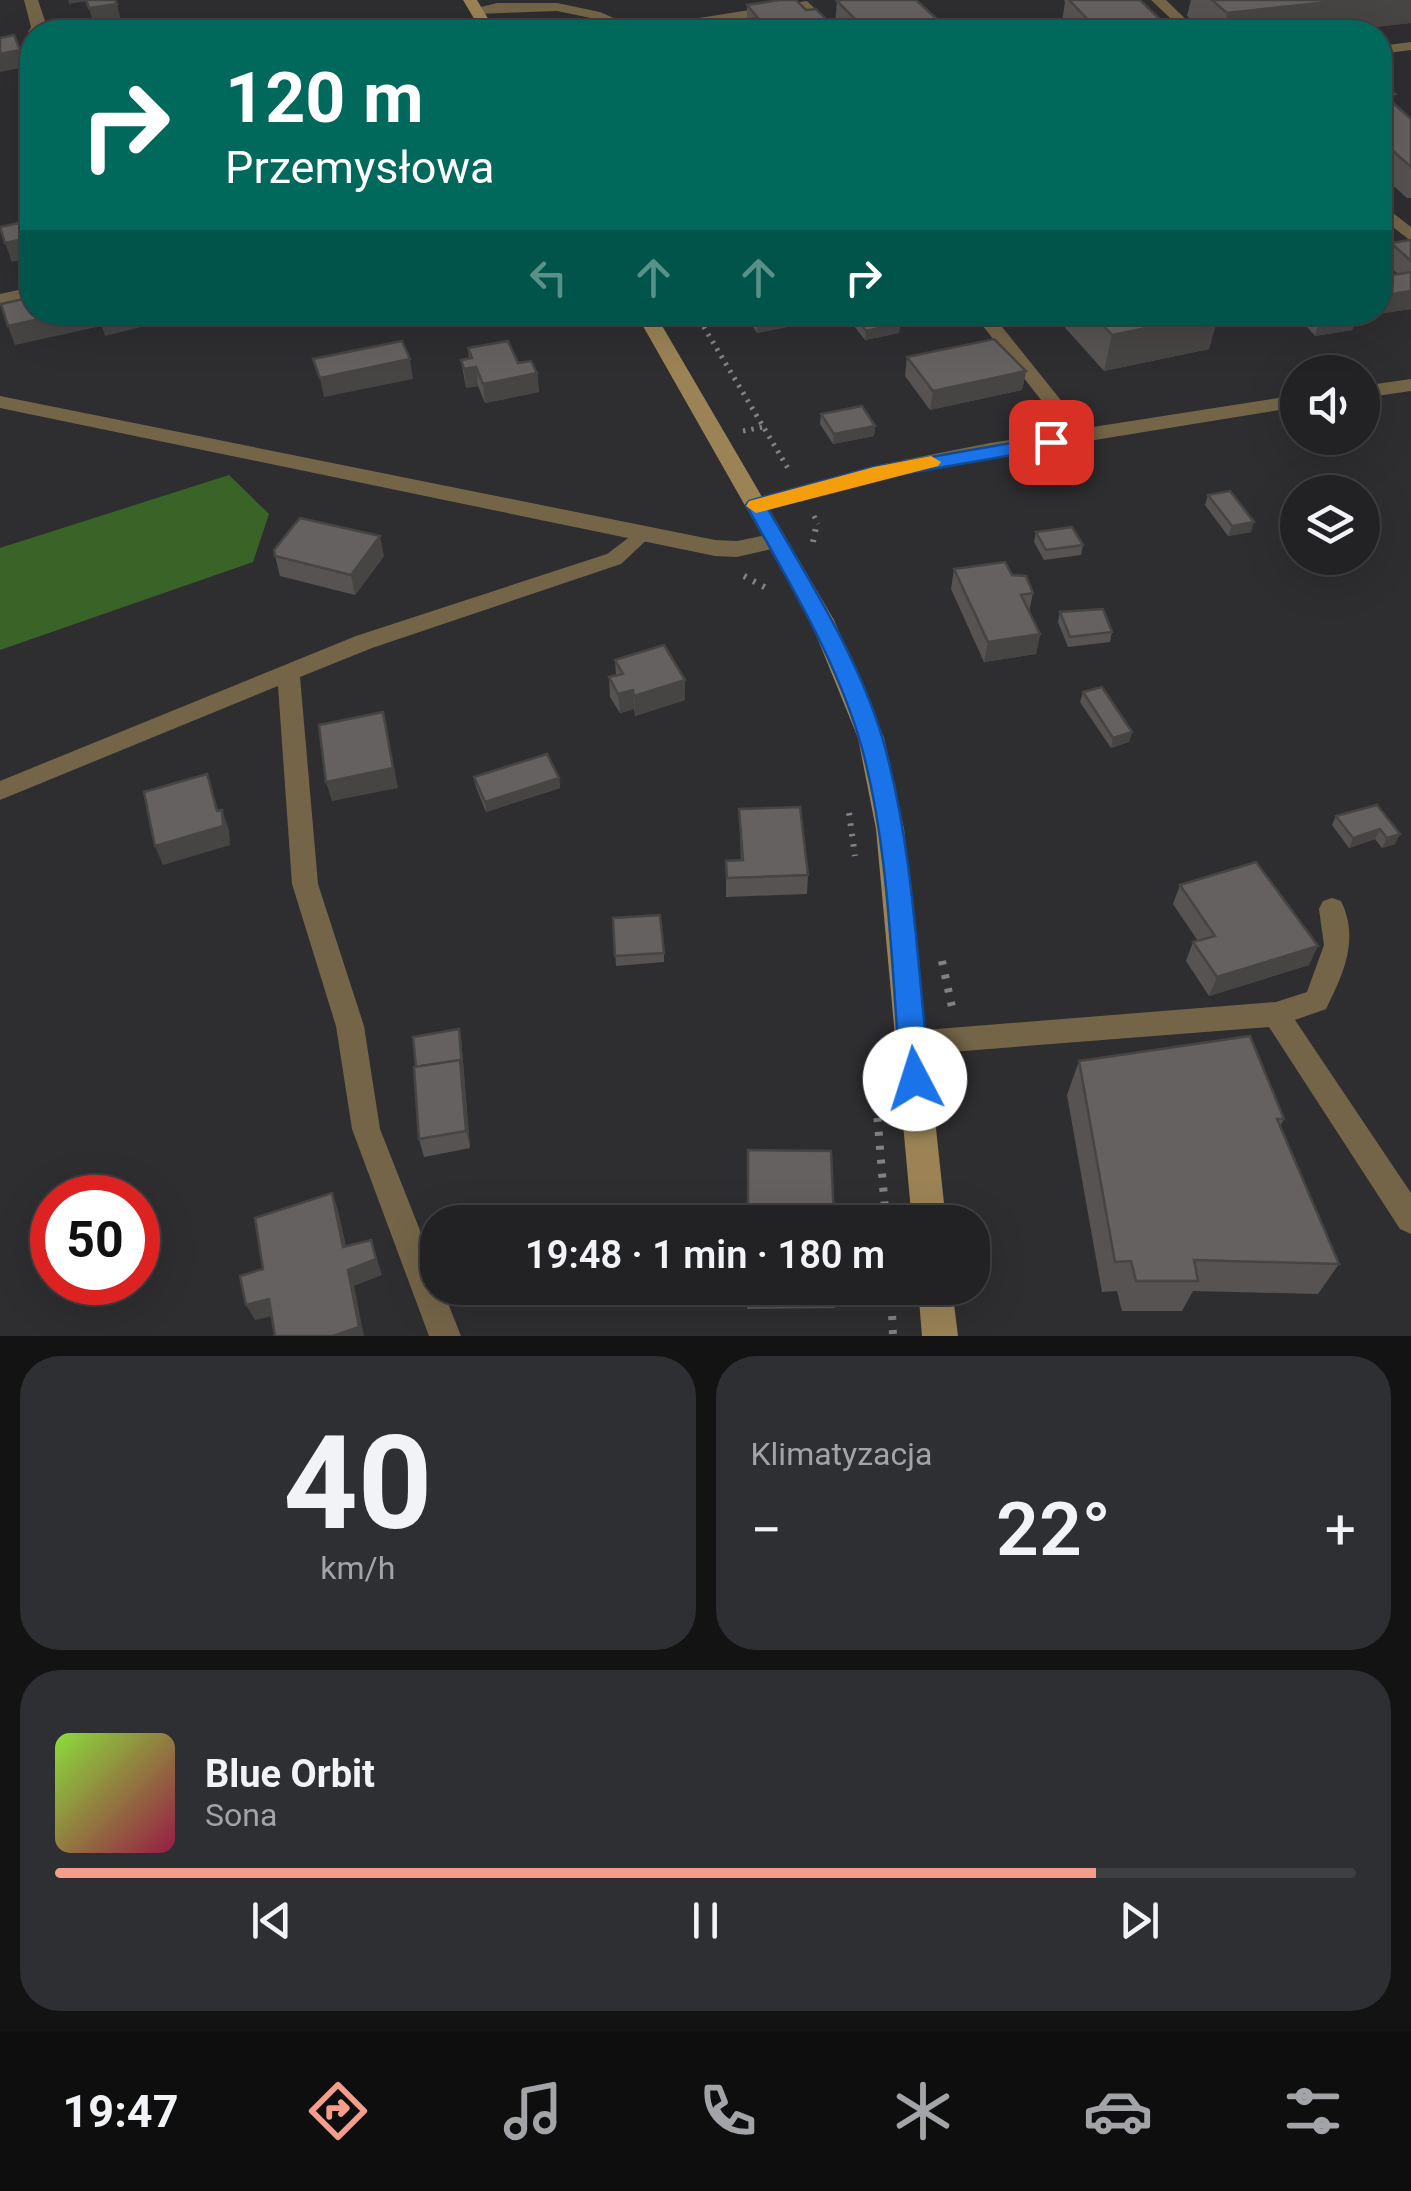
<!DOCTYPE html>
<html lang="pl">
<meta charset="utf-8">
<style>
body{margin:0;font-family:Roboto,sans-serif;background:#2e2f32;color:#f1f3f6;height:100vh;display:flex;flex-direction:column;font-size:38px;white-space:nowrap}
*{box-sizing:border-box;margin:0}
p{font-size:32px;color:#a2a4a7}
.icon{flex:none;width:55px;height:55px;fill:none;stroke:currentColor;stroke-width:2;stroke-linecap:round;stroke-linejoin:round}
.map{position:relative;height:1336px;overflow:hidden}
.details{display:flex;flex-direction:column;gap:20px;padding:20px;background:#131314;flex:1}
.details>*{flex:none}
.banner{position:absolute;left:20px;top:20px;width:1372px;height:305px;border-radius:40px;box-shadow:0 10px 40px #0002,0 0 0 2px #3f3f42;background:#00695c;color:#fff;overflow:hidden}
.controls{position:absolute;left:1280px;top:355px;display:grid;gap:20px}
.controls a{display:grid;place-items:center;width:100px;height:100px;border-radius:50%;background:#222225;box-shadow:0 10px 40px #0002,0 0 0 2px #3f3f42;font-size:50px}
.speed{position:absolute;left:30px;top:1175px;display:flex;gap:20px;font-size:50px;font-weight:700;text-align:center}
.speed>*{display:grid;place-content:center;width:130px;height:130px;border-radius:50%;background:#222225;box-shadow:0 10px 40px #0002,0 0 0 2px #3f3f42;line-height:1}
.speed .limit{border:15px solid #d22;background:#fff;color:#111}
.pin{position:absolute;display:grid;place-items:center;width:85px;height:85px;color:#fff;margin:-42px;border-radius:20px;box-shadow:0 5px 15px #0006}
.me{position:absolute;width:110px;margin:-55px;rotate:355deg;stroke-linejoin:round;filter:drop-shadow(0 0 8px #0008)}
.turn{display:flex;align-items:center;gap:35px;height:210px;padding:0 40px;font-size:45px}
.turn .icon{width:130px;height:130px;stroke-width:2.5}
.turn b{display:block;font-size:70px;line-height:85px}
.lanes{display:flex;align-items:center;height:95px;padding:0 40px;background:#0003;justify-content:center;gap:50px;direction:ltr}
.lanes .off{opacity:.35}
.big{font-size:75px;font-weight:600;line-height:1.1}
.details .widget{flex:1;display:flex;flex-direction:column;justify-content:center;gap:15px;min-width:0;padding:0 35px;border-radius:40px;background:#2e2f32}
.details .dial{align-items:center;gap:0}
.dial b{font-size:130px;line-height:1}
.song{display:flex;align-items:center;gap:30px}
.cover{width:120px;height:120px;border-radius:15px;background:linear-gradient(135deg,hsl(90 70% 55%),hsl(340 70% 35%))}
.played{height:10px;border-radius:5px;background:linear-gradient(90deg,#f49d8b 80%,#3f3f42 80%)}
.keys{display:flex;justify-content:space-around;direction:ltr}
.heat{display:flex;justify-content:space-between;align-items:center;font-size:55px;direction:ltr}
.details .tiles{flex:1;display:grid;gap:20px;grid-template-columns:1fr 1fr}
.widget:last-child{grid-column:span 2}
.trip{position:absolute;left:420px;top:1205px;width:570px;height:100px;border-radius:40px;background:#222225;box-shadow:0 10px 40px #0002,0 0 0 2px #3f3f42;font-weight:600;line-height:100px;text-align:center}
.tab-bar{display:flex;height:160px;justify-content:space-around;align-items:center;background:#0e0e0f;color:#a2a4a7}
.tab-bar .icon{width:70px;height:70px}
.tab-bar .on{color:#f49d8b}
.tab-bar b{font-size:45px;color:#f1f3f6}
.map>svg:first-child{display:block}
</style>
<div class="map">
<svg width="1411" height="1336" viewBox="0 0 1411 1336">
<rect width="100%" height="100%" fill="#2e2e31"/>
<polygon fill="#3a6427" points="229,475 269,514 253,562 0,650 0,548"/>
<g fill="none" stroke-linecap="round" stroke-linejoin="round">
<g stroke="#828285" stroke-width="5" stroke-dasharray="2.5 6" stroke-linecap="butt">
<polyline points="695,312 789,470"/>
<polyline points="743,431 763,427"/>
<polyline points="814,516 818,524"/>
</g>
<g stroke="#828285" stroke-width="6" stroke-dasharray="2.5 8" stroke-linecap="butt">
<polyline points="813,542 817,522"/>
<polyline points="744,576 768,589"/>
<polyline points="849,813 855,856"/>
</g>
<g stroke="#828285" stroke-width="8" stroke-dasharray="4 10" stroke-linecap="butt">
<polyline points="942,961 952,1007"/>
<polyline points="873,1062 886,1222"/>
<polyline points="891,1288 893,1336"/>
</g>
<g fill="#746548" fill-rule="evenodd">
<polygon points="1151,0 1166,0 1199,32 1185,32"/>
<polygon points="807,1 839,32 826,32 804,9 659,32 624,32 591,18 557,11 476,14 469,10 497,3 557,3 600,12 636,28"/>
<polygon points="1411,42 1411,50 1380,54 1380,46"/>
<polygon points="1380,203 1411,227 1411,241 1380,217"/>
<polygon points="32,287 32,297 0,304 0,294"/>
<polygon points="972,312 990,312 1088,434 1091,438 1088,442 1074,442"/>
<polygon points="643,527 653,534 621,564 372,648 300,677 318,884 364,1026 380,1129 438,1276 438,1288 442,1288 461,1336 429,1336 352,1129 336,1026 292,884 278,686 0,800 0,781 356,636 607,554"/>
<path d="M1332 898 1341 901C1360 940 1343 974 1326 1009L1295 1020 1411 1193V1234L1400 1229 1269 1027 912 1055 902 1052 898 1043 902 1034 912 1031 1276 1002 1307 992 1324 945 1319 909 1323 901Z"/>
</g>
<g fill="#746548" fill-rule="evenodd">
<polygon points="24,0 38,0 47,27 43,32 32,32 32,36 28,32 31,27"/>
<polygon points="1411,379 1411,391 1362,398 1362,386"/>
<polygon points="1298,395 1298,407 990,457 875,480 756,512 745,505 748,500 874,466 990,443"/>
<polygon points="0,396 715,540 737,541 776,533 788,541 784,546 737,557 715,556 0,408"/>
</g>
<g fill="#9b8355" fill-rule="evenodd">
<polygon points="463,0 477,0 496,32 482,32"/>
<polygon points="635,312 654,312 834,620 884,738 904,829 946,1222 912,1222 876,829 858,738 810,620"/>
<polygon points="918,1288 952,1288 958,1336 922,1336"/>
</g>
</g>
<g fill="#575353">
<polygon points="1064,0 1140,0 1167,32 1072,32 1062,21 1065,2"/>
<polygon points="1191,0 1411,0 1411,23 1329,32 1206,32 1187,16"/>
<polygon points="837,1 951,32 842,32 835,25"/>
<polygon points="747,5 806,10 839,32 681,32 680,31 747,19"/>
<polygon points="1380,82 1395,94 1392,102 1411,119 1411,198 1407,198 1380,174"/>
<polygon points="1411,240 1411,309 1357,317 1352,330 1315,336 1294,312 1380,312 1398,274 1385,262 1391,243"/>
<polygon points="743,312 860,312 757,333"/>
<polygon points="1051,312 1219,312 1209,349 1104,371"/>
<polygon points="854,316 900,323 899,333 865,340 854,326"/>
<polygon points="468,348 518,363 537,373 539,392 485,403 478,386 466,388 461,360 469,358"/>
<polygon points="907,357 1026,371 1022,390 930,410 905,376"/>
<polygon points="821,414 875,426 874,436 833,444 820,424"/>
<polygon points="1208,495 1251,532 1228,536 1205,505"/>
<polygon points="1036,532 1083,545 1081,555 1044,560 1034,542"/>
<polygon points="275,556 384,556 355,595 280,576"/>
<polygon points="954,569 1012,575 1033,593 1029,612 1040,634 1036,654 984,662 951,589"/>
<polygon points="1060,612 1112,632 1110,642 1068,647 1058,622"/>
<polygon points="615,660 685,700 635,716 634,709 620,713 610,697 609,677 616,675"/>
<polygon points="1083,692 1132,732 1129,742 1111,748 1080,702"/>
<polygon points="474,777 559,778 560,788 486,812 476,787"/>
<polygon points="1377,805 1395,844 1382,848 1375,839 1349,848 1332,825 1336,816"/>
<polygon points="739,809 808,875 807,894 726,897 726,861 741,860"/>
<polygon points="1180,885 1309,965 1209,996 1186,961 1193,942 1198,941 1173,904"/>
<polygon points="613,918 664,953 664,962 616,966"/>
<polygon points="461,1038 470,1148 424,1157 419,1139"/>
<polygon points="1079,1061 1284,1119 1280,1126 1339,1264 1318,1294 1193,1291 1182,1311 1122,1311 1117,1291 1102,1292 1067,1095"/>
<rect x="657" y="1288" width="64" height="5"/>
<polygon points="747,1288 837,1292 835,1308 747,1309"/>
</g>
<g fill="#474444">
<polygon points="68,0 93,0 69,4"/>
<polygon points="1346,0 1411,0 1411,23 1329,32 1223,32 1227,13"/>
<polygon points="117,4 121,21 94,25 89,8"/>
<polygon points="1168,27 1167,32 1119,32"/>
<polygon points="20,50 26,67 0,72 0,54"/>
<polygon points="32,237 32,257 12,262 5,243"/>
<polygon points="1411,291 1411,309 1357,317 1352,330 1315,336 1321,317 1344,312 1380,312 1380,296"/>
<polygon points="70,312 97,312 101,326 15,345 8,326"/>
<polygon points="116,312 137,312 141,327 105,336 99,317"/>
<polygon points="758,312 860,312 757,333"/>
<polygon points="1219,313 1209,349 1104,371 1112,335"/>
<polygon points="900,323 899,333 865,340 866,331"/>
<polygon points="410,359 413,379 324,397 320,378"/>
<polygon points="476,367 478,386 466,388 464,369"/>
<polygon points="1026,371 1022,390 930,410 933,391"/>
<polygon points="537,373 539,392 485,403 483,384"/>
<polygon points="875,426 874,436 833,444 834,434"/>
<polygon points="1254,522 1251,532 1228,536 1232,526"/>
<polygon points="380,536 384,556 355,595 351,575"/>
<polygon points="1040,634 1036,654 984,662 988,642"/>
<polygon points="685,680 685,700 635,716 634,696"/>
<polygon points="633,690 634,709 620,713 618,694"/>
<polygon points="383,712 398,788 332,801 326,782"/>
<polygon points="1132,732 1129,742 1111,748 1113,738"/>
<polygon points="207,774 223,826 222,810 229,830 230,845 163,865 155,846 217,811"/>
<polygon points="559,778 560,788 486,812 485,802"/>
<polygon points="1380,829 1375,839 1349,848 1353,838"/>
<polygon points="1400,834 1395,844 1382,848 1387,838"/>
<polygon points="1318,946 1309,965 1209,996 1217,977"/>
<polygon points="459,1029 461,1038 470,1148 466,1131"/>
<polygon points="332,1193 338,1210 350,1263 343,1247"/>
<polygon points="371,1240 382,1275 354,1286 364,1336 333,1336 348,1270"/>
<polygon points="269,1299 277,1315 255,1320 246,1305"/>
</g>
<g fill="#656161" stroke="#474444" stroke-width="2.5">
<polygon points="86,0 115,0 117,4 89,8"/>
<polygon points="780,0 796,0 806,10 816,9 839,32 682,32 680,31 686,25 758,18 747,5"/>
<polygon points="840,0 916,0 951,32 868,32 837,1"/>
<polygon points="1069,0 1140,0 1168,27 1119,32 1100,32"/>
<polygon points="1212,0 1346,0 1227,13"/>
<polygon points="123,20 127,30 98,32 95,24"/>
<polygon points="14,35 20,50 0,54 0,38"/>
<polygon points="1380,82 1395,94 1384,95 1411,119 1411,167 1380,139"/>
<polygon points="32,220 32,237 5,243 0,227"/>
<polygon points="1411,240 1411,261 1391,243"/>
<polygon points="1411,272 1411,291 1380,296 1380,277"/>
<polygon points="32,297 32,312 70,312 8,326 1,304"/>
<polygon points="97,312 116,312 99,317"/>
<polygon points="871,312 891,312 900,323 866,331 854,316"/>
<polygon points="1091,312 1219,312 1219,313 1112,335"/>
<polygon points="1318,312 1349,312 1321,317"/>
<polygon points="994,339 1026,371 933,391 907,357"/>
<polygon points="402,341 410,359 320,378 313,359"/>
<polygon points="508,341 518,363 531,361 537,373 483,384 476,367 464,369 461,360 472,358 468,348"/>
<polygon points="862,406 875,426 834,434 821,414"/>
<polygon points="1230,491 1254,522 1232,526 1208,495"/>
<polygon points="300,518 380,536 351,575 275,556 274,550"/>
<polygon points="1072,527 1083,545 1046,550 1036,532"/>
<polygon points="1005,562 1012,575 1026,576 1033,593 1021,595 1040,634 988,642 954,569"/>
<polygon points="1103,609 1112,632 1070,637 1060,612"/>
<polygon points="664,645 685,680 634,696 633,690 618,694 609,677 623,674 615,660"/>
<polygon points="1102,687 1132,732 1113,738 1083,692"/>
<polygon points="383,712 393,768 326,782 319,725"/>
<polygon points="547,754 559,778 485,802 474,777"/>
<polygon points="207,774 217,811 222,810 223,826 155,846 144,792"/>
<polygon points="1377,805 1400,834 1387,838 1380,829 1353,838 1336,816"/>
<polygon points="800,807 808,875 727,878 726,861 743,860 739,809"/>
<polygon points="1256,862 1318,946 1217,977 1193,942 1215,936 1180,885"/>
<polygon points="660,915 664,953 615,956 613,918"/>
<polygon points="459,1029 462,1068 460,1060 416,1067 413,1037"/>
<polygon points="1250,1036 1284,1119 1277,1119 1339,1264 1194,1260 1198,1281 1136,1281 1131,1261 1115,1262 1079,1061"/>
<polygon points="460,1060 466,1131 419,1139 414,1067"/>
<polygon points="748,1150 831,1151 834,1222 748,1222"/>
<polygon points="332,1193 343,1247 371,1240 376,1259 348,1270 359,1327 333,1336 275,1336 269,1299 246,1305 240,1276 263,1269 255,1218"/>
<polygon points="659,1209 721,1209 721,1222 658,1222"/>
<polygon points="747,1288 837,1288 837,1292 747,1293"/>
</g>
<path fill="#1a73e8" stroke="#114b97" stroke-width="2.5" d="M1051 436 1061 442 1058 447 875 479 768 509C810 582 859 658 883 740 914 849 917 967 930 1079L925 1088 915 1092 905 1088 901 1079C891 971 890 842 859 738 834 656 788 580 746 505L749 501 874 467Z"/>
<polygon fill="#f59e0b" points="931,456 941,462 938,466 756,513 746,506 749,501 874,467"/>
</svg>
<div class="controls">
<a><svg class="icon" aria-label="sound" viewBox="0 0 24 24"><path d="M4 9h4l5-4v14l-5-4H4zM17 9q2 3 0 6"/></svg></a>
<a><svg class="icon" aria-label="layers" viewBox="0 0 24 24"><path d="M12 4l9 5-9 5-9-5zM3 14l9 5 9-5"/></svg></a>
</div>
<div class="speed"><div class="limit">50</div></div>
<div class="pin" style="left:1051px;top:442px;background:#d93025"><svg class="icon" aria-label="arrive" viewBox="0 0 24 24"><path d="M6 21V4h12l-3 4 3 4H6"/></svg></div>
<svg class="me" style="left:915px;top:1079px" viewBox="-20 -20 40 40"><circle r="19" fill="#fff"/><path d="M0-13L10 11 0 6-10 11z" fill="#1a73e8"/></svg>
<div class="trip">19:48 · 1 min · 180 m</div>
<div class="banner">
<div class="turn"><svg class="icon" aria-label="right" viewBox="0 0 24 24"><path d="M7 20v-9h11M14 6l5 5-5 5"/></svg><div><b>120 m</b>Przemysłowa</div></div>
<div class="lanes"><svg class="icon off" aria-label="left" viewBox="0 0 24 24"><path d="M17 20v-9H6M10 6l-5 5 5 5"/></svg><svg class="icon off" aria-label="ahead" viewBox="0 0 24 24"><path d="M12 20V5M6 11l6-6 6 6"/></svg><svg class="icon off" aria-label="ahead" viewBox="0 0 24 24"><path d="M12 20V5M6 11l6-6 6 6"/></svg><svg class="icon" aria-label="right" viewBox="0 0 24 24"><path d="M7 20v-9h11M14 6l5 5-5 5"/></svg></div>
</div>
</div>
<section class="details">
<div class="tiles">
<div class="widget dial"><b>40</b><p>km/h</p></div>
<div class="widget"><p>Klimatyzacja</p>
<div class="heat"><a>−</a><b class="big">22°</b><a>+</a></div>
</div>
<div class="widget">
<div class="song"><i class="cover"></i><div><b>Blue Orbit</b><p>Sona</p></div></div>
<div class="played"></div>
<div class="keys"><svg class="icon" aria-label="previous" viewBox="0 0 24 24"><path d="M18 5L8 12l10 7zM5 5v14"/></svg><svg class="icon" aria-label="pause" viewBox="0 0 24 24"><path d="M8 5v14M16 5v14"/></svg><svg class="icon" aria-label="next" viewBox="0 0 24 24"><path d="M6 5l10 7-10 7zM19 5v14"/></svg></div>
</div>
</div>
</section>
<nav class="tab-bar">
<b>19:47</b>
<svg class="icon on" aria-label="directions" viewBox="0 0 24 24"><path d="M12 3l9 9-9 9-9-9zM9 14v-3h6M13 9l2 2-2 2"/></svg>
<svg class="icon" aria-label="music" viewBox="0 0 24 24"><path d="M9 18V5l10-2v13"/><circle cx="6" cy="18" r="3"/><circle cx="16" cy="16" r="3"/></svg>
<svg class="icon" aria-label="phone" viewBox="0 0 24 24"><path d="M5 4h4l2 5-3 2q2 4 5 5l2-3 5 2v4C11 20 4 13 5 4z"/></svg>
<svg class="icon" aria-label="climate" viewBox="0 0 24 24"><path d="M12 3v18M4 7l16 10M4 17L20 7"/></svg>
<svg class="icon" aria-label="car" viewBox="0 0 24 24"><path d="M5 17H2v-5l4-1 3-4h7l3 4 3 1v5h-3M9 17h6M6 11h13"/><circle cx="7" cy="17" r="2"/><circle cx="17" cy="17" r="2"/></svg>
<svg class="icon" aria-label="filters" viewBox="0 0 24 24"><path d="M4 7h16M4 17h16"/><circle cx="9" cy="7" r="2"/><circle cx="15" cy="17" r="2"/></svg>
</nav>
